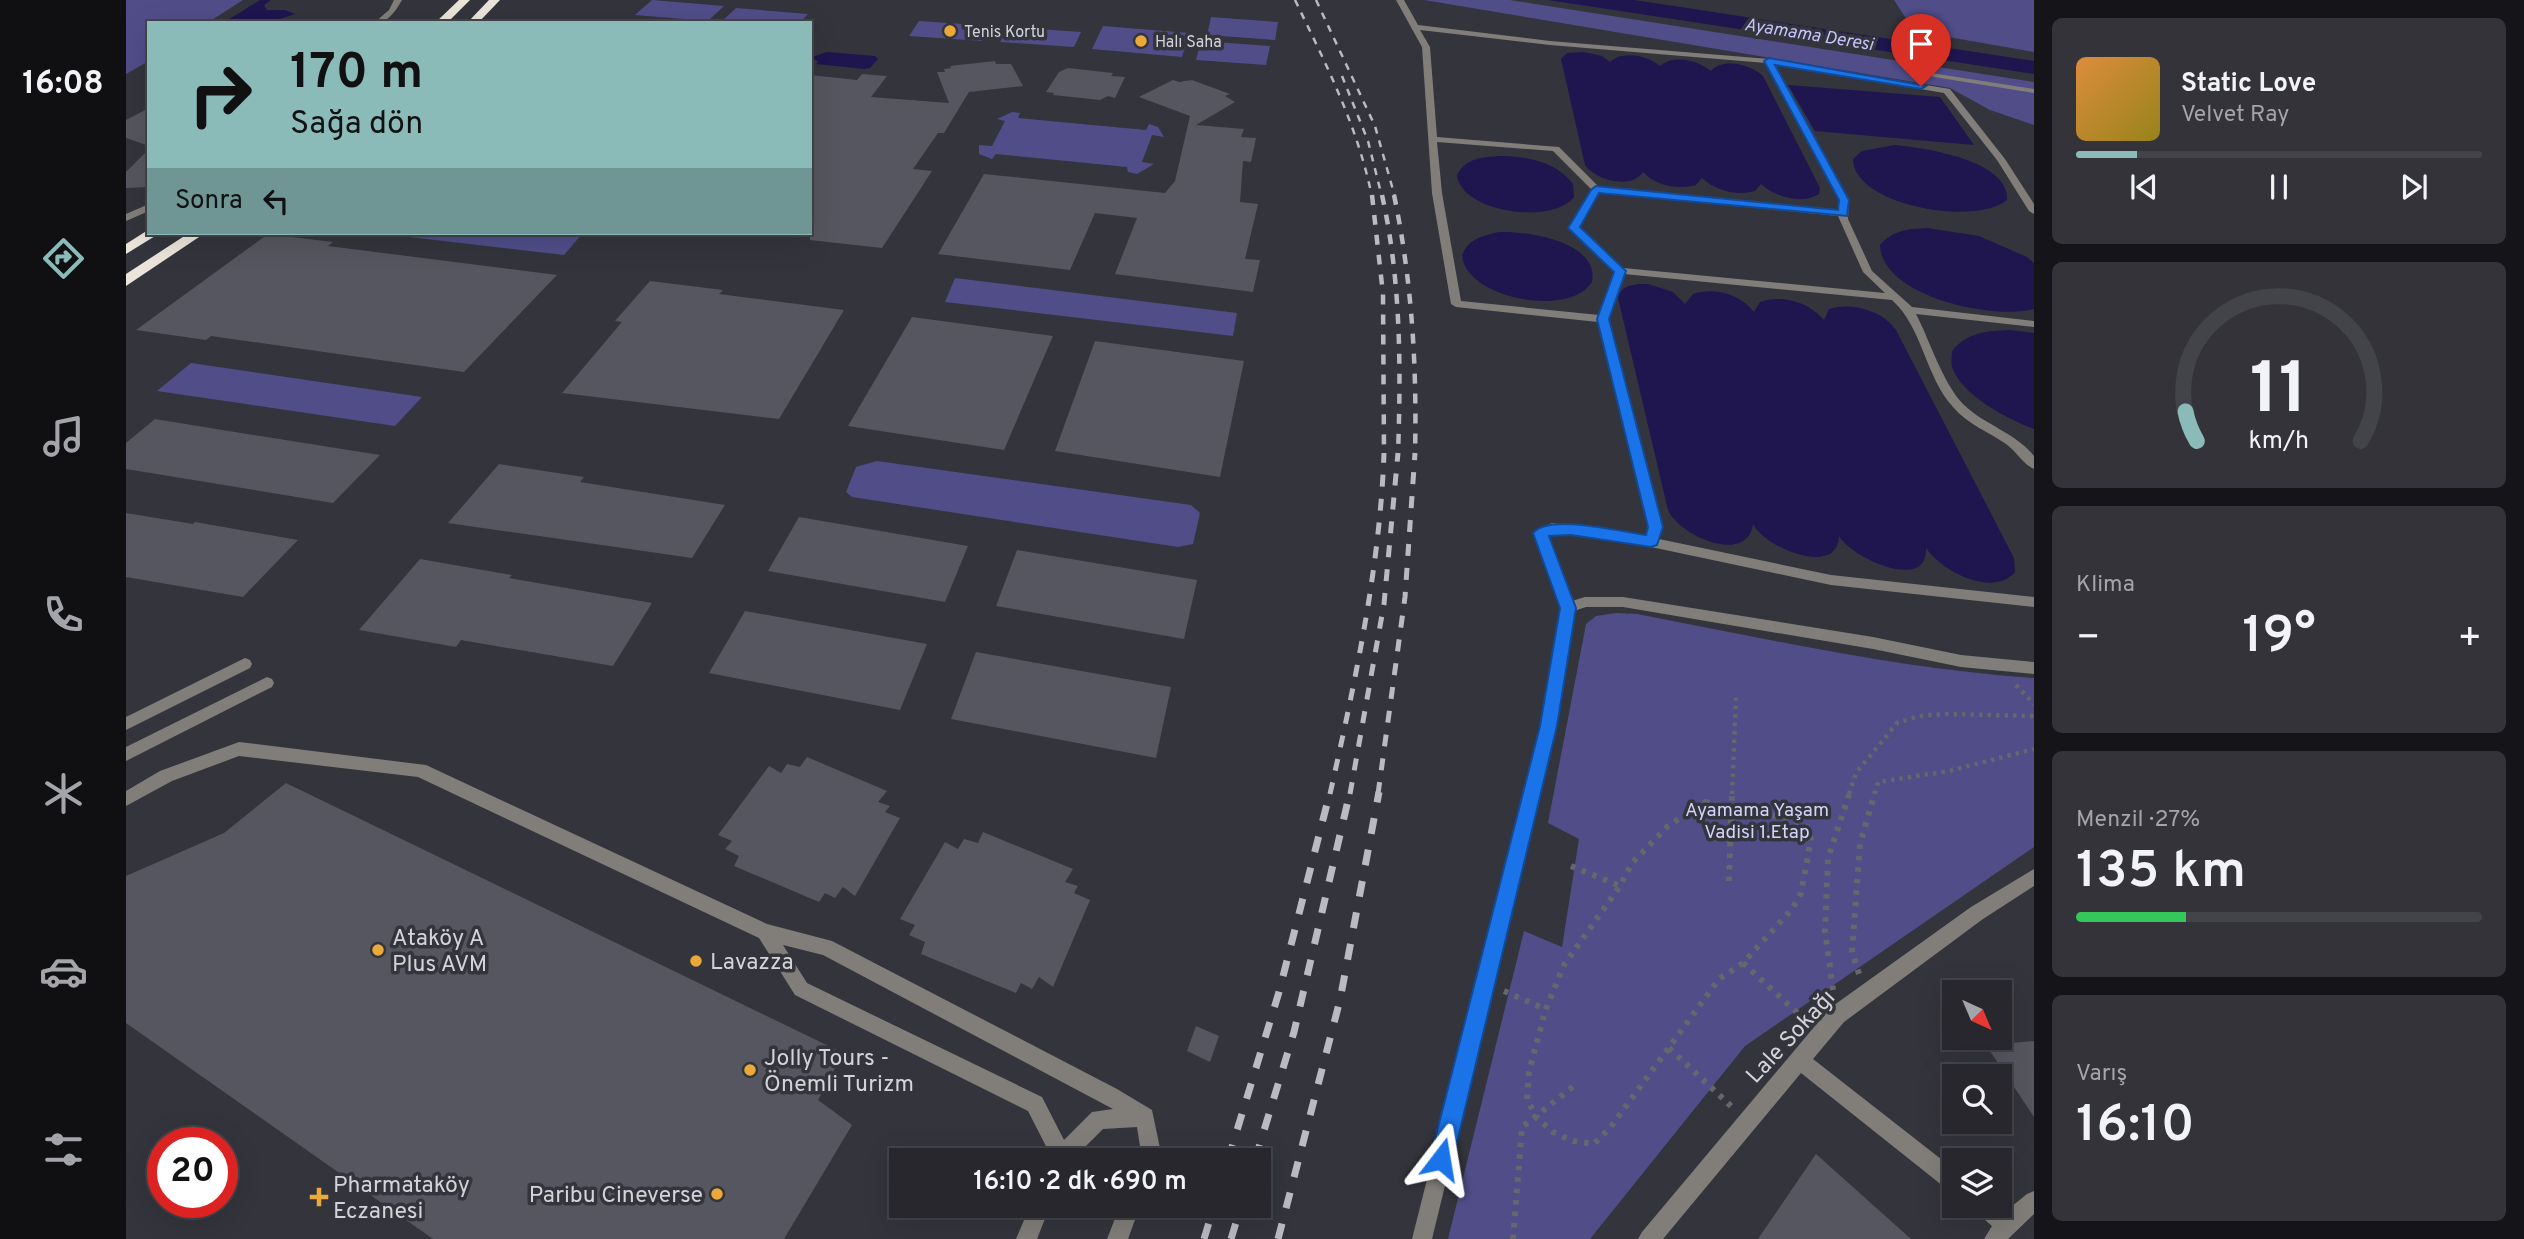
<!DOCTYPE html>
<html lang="tr">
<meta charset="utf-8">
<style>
body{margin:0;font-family:Overpass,sans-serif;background:#333339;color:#f1f3f6;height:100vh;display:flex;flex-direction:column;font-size:26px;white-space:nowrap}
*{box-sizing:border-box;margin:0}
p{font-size:23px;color:#a4a5aa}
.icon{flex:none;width:38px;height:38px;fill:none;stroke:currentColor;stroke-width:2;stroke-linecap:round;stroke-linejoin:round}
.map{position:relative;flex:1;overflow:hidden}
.drawer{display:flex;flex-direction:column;gap:18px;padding:18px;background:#151519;width:490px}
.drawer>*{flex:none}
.banner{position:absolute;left:21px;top:21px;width:665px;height:214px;border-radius:0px;box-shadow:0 7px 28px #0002,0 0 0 2px #434449;background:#8bbbb9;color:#111;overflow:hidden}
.needle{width:46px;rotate:136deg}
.tools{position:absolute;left:1816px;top:980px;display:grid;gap:14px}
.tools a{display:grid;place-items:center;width:70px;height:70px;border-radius:0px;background:#27272d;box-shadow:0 7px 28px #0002,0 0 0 2px #434449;font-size:35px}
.speed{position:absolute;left:21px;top:1127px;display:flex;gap:14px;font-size:35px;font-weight:700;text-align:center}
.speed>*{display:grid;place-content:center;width:91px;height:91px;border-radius:50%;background:#27272d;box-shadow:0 7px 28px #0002,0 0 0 2px #434449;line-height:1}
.speed .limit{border:10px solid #d22;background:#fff;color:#111}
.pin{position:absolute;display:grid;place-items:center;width:60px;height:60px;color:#fff;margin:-72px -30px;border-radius:50% 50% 50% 0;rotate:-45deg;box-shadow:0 0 7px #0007}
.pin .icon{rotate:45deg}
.me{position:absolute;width:77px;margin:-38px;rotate:14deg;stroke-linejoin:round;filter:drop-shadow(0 0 5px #0008)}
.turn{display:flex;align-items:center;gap:24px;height:147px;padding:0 28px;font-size:32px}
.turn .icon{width:91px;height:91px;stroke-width:2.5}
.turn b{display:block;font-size:49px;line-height:60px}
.then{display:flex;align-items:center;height:66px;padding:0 28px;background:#0003;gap:14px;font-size:26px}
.big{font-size:52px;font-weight:600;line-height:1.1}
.drawer .tile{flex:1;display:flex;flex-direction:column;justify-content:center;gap:10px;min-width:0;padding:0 24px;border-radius:10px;background:#333339}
.drawer .dial{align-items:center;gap:0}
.dial svg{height:182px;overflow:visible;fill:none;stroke:#434449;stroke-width:7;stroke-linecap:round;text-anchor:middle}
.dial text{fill:#f1f3f6;stroke:none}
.song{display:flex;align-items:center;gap:21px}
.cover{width:84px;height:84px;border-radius:10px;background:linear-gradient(135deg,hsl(30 70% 55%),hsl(50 70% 35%))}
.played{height:7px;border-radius:4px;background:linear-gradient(90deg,#8bbbb9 15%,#434449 15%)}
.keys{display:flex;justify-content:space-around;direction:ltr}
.heat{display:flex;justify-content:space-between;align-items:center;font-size:38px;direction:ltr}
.charge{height:10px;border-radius:5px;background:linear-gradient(90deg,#34c759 27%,#434449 0)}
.trip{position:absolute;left:763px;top:1148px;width:382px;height:70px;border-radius:0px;background:#27272d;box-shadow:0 7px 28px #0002,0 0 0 2px #434449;font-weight:600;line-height:70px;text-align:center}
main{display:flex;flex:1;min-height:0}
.dock{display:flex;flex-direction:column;width:126px;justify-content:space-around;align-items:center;background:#101012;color:#a4a5aa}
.dock .icon{width:49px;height:49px}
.dock .active{color:#8bbbb9}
.dock b{font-size:32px;color:#f1f3f6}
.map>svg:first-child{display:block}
</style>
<main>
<nav class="dock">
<b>16:08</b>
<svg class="icon active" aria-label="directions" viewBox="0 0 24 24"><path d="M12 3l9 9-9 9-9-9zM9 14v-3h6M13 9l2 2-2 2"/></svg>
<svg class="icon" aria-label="music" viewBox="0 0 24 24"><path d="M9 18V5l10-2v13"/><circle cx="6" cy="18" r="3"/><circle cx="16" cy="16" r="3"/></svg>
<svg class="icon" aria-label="phone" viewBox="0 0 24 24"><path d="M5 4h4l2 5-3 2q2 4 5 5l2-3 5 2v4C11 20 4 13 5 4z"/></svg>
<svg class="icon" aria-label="climate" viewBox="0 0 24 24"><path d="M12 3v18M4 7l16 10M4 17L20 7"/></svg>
<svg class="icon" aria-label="car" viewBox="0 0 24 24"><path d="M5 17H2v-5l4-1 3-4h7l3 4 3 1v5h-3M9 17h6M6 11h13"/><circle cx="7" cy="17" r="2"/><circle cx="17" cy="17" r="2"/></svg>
<svg class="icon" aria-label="filters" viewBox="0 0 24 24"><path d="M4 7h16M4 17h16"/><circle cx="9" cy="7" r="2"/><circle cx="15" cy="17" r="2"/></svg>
</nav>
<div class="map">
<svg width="1908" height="1239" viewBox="0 0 1908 1239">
<rect width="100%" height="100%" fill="#34343c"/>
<g fill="#504d89">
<polygon points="0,0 117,0 81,23 23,23 23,61 0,74"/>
<polygon points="526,0 598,6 582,21 509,15"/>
<polygon points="1298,0 1384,0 1908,82 1908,125 1864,110 1824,88"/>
<polygon points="1768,0 1908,0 1908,52 1788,31"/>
<polygon points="610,8 682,14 674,23 595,22"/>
<polygon points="1085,17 1152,22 1149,40 1081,35"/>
<polygon points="793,21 865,26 856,41 783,36"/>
<polygon points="977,26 1063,33 1056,57 966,49"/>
<polygon points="882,27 955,32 948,47 874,42"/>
<polygon points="1075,41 1144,46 1140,65 1070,60"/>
<polygon points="886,112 894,113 892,118 1020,130 1023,124 1032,127 1038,137 1026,135 1016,162 1028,164 1011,174 1002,172 1001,167 870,154 866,159 853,154 853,145 866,146 879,121 871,119"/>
<polygon points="249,233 443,233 456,234 438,255"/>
<polygon points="829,278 1111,313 1107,336 819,302"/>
<polygon points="65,363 296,397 269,426 31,391"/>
<polygon points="751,461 1065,505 1074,513 1067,544 1052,547 726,497 720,492 730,467"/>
<path d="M1490 613 1511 614C1642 639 1774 669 1908 678V847L1619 1046 1464 1239H1322L1398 931 1436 947 1453 839 1422 823 1460 624 1470 616Z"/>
</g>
<g fill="#1f154f">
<polygon points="134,0 145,0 138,5 141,10 159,10 169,14 142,23 97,23"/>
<polygon points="1422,0 1508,0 1548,6 1908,61 1908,74"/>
<polygon points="701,52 749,56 752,59 744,68 738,69 690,64 692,62 686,57"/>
<path d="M1458 52 1476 56 1484 62C1497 50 1522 56 1534 66 1547 54 1572 60 1585 71 1597 57 1626 65 1637 76L1694 188 1693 194C1676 205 1649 197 1635 184L1629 191C1611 196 1590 191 1576 178L1570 185C1552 190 1530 186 1517 172 1506 190 1469 180 1459 165L1435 59 1441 53Z"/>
<polygon points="1662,85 1814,97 1848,145 1689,131"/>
<path d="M1769 145C1799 148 1883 160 1881 200 1848 227 1727 205 1727 159L1736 151Z"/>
<path d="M1374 156C1400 156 1431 162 1447 184L1448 197C1427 225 1337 213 1331 176 1338 158 1357 157 1374 156Z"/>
<path d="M1801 228 1853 236 1901 257 1908 263V309C1867 320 1756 297 1754 245 1767 230 1782 229 1801 228Z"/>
<path d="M1374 232C1401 231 1474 242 1466 282 1443 318 1341 299 1336 256 1341 239 1358 235 1374 232Z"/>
<path d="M1522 284 1547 292 1559 304 1567 294C1588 287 1614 294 1628 312L1634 302C1656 294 1683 302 1698 320L1703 309C1725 302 1756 310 1770 330L1888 558 1889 572C1867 598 1815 571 1800 548 1802 593 1726 558 1713 536 1712 578 1639 548 1627 524 1622 565 1554 537 1542 510L1492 298C1495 284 1510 284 1522 284Z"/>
<path d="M1884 330 1908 333V429C1882 419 1836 396 1826 367 1825 363 1826 355 1826 351 1842 332 1860 331 1884 330Z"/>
</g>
<g fill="#55565f">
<polygon points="869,61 870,64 885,64 897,86 843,92 818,133 812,133 787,169 806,171 756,248 684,240 684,75 731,80 736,74 761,76 745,97 823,103 811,72 819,72 818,69 825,68 824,66"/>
<polygon points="942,68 987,73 985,76 999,77 989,98 982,96 974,100 927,95 928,93 920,92 933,72"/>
<polygon points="1047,80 1053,82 1066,80 1104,94 1099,96 1109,102 1070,125 1118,129 1115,137 1130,138 1125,162 1117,161 1114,202 1132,204 1119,259 1134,260 1127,292 989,274 1011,218 969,213 944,270 812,254 858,174 1039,193 1049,181 1064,116 1013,97"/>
<polygon points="23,108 23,146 0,138 0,120"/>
<polygon points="23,149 23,187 0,188 0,172"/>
<polygon points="142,234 207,242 202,246 431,275 338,372 85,336 80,340 10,330"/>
<polygon points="524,281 597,290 593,294 718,310 653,419 436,393 496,322 489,321"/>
<polygon points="786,317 927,336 878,450 722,426"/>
<polygon points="969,341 1118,361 1094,477 929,451"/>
<polygon points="29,419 121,434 254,455 207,503 0,469 0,443"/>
<polygon points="373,464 458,477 454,482 599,505 566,558 322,523"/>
<polygon points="0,513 67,524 69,522 172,540 117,597 0,577"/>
<polygon points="673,517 842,546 819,602 642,571"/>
<polygon points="891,550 1071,580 1058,639 870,606"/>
<polygon points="294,559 386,575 383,578 526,603 487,666 335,640 330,647 233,630"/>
<polygon points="619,611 801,644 774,710 583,673"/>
<polygon points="850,652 1045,687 1030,758 825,719"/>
<polygon points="681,757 761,791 752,802 764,806 759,812 774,818 729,896 717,887 709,898 699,893 693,902 608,866 613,856 599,849 606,841 592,835 643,766 655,773 661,764 674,767"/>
<polygon points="160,783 717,1053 692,1100 726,1125 658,1239 307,1239 0,1023 0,876 98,833"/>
<polygon points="857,832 947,869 939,882 952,886 948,893 964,900 927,987 913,977 906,989 895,983 890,993 795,954 799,942 783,935 789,925 774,919 819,842 832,849 838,839 852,843"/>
<polygon points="1070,1026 1093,1036 1084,1062 1061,1051"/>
<polygon points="1908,1041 1908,1117 1860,1045"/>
<polygon points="1690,1154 1785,1239 1632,1239"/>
</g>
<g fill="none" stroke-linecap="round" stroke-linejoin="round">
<g stroke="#66666d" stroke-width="4.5" stroke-dasharray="3.5 5" stroke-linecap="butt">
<polyline points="1890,685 1908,704"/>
<polyline points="1606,794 1610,698"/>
<polyline points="1723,794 1730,773 1771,723 1793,716 1820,714 1908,716"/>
<polyline points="1749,794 1752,782 1823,771 1908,749"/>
</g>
<g stroke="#66666d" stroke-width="6" stroke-dasharray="4.5 7" stroke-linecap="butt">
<polygon points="1579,802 1666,819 1681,827 1685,840 1675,893 1666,909 1617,963 1593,979 1484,1128 1468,1144 1447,1141 1427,1132 1411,1118 1401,1099 1403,1072 1419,1011 1438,965 1494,886 1506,863 1542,826"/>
<polyline points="1445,866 1494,886"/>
<polyline points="1603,881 1606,792"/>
<polyline points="1617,963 1678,1019"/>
<polyline points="1733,974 1726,952 1734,844 1749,792"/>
<polyline points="1707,990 1699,931 1702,858 1724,792"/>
<polyline points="1378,991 1419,1009"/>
<polyline points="1543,1048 1606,1107"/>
<polyline points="1387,1239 1396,1127 1448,1086"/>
</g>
<g fill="#817e7a" fill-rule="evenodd">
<path d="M268 0H276C269 12 262 23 248 23L263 10Z"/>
<path d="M1270 0H1278L1292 25 1424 41 1643 59 1824 89 1879 159 1908 204V214L1903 211 1871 160 1818 93 1649 64 1723 199 1722 219 1746 271 1786 307 1908 321V327L1790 314C1804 341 1817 384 1838 405 1859 425 1890 433 1908 456V469C1898 465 1890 451 1880 444 1863 432 1841 424 1827 407 1799 376 1797 328 1766 300L1498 274 1482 319 1536 527 1533 539 1705 575 1908 597V607L1705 585 1525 547 1427 533 1422 535 1446 601 1459 597H1497L1747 637 1835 655 1908 662V674L1835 667 1747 649 1497 607H1460L1448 611 1431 726 1306 1239H1286L1415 726 1435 608 1408 533 1410 530 1426 523 1520 537 1524 527 1472 322 1330 307 1325 304 1306 193 1296 47ZM1294 30 1424 45 1640 63 1713 199V211L1473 187 1433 147 1311 137 1304 47ZM1311 142 1427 151 1465 189 1443 228 1489 272 1473 315 1335 301 1316 193ZM1473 192 1712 216 1737 272 1759 293 1497 268 1453 228Z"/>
<polygon points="1805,73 1908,89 1908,93 1808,77 1804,75"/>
<polygon points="23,204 23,211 0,221 0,214"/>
</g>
<g fill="#817e7a" fill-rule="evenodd">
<polygon points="119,658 124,660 126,664 124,668 0,730 0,717"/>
<polygon points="141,677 146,679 148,683 146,687 0,761 0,747"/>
<path d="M113 742 300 765 641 924 706 941 991 1089 1026 1110 1035 1153 1032 1160H1012L1015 1153 1011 1127 977 1129 946 1160H924L925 1156 902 1111 669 995 633 938 292 777 113 756 46 781 0 806V791L34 771ZM657 945 697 955 987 1109 966 1112 938 1140 916 1097 681 983Z"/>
<polygon points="1908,869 1908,886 1857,919 1718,1022 1687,1059 1829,1170 1829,1193 1822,1190 1675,1073 1537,1239 1512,1239 1516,1232 1704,1008 1845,907"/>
<polygon points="1908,1191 1908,1214 1882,1239 1858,1239 1866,1226 1851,1213 1848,1206 1874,1206 1880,1211 1901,1194"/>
<polygon points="904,1206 924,1206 911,1239 890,1239"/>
<polygon points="994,1206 1014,1206 1002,1239 981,1239"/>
</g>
<g fill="#ebe4db" fill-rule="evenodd">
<polygon points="333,0 344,0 321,23 309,23"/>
<polygon points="363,0 374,0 352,23 341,23"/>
<polygon points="22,230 23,233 34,233 0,254 0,244"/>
<polygon points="63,233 79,233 0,286 0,274"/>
</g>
<g stroke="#babac1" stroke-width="2.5" stroke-dasharray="7 7" stroke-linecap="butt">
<path d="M1169 0C1200 64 1232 127 1246 197"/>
<polyline points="1190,0 1249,126 1269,197"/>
<polyline points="1216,76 1242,141 1256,197"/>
</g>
<g stroke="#babac1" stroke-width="4.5" stroke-dasharray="10 10" stroke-linecap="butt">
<polyline points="1246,195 1257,294 1258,454"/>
<path d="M1256 195C1275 280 1275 368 1272 454"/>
<path d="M1268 195C1286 281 1291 367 1289 454"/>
</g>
<g stroke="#babac1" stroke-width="5" stroke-dasharray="12 12" stroke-linecap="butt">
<path d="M1204 794C1229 682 1254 567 1258 453"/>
<polyline points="1224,794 1258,604 1272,453"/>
<polyline points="1252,794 1279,597 1289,453"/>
</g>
<g stroke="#babac1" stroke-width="7" stroke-dasharray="16 16" stroke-linecap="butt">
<polyline points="1102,1160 1153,992 1204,792"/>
<polyline points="1129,1160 1168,1032 1224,792"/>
<polyline points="1078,1239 1088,1206"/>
<polyline points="1105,1239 1115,1206"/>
<polyline points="1152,1239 1214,1000 1253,792"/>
</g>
</g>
<path fill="#1a73e8" stroke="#114b97" stroke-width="2" d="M1643 58 1800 86 1795 89 1649 65 1723 200 1721 216 1473 193 1454 227 1500 271 1483 319 1537 527 1531 545 1525 547 1445 535 1423 536 1450 608 1431 726 1327 1159 1323 1167 1315 1171 1307 1167 1304 1159 1414 726 1434 608 1407 533C1423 513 1495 532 1520 535L1522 527 1471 319 1488 272 1442 228 1465 190 1470 186 1712 210 1713 200 1638 61Z"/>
<g fill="#eba939" stroke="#34343c" stroke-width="2.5">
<circle cx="824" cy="31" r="7"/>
<circle cx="1015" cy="41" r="7"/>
<circle cx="252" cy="950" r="7"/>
<circle cx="570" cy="961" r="7"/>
<circle cx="624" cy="1070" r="7"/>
<circle cx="591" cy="1194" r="7"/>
<path d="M189.5 1186.5h7v7h7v7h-7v7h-7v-7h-7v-7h7z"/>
</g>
<g text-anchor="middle" stroke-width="7" stroke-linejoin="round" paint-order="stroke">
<g font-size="16" fill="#d3d3d9" stroke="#34343c" text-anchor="start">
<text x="838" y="37">Tenis Kortu</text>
<text x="1029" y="47">Halı Saha</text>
</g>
<g font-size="18" font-style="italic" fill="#c4c4fd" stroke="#34343c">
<text transform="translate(1683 34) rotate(9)" y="6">Ayamama Deresi</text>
</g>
<g font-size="19" fill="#d3d4fa" stroke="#34343c">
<text x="1631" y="816">Ayamama Yaşam<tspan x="1631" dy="22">Vadisi 1.Etap</tspan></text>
</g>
<g font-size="23" fill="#d3d3d9" stroke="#34343c" text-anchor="start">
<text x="266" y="945">Ataköy A<tspan x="266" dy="26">Plus AVM</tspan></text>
<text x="584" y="969">Lavazza</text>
<text x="638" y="1065">Jolly Tours -<tspan x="638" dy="26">Önemli Turizm</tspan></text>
<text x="207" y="1192">Pharmataköy<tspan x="207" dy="26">Eczanesi</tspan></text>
<text x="577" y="1202" text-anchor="end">Paribu Cineverse</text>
</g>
<g font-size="23" fill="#d3d3d9" stroke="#34343c">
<text transform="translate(1664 1036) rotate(-47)" y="8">Lale Sokağı</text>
</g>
</g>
</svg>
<div class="tools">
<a><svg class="needle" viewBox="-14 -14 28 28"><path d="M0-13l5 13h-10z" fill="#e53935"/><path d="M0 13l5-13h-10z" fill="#a4a5aa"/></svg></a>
<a><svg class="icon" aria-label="search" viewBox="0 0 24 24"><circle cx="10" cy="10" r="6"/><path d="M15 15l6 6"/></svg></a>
<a><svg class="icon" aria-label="layers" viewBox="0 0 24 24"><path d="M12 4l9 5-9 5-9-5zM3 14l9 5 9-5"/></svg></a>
</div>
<div class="speed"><div class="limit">20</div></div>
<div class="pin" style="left:1795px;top:86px;background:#d93025"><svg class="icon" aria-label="arrive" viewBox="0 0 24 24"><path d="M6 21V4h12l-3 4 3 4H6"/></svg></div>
<svg class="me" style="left:1315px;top:1159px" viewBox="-20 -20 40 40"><path d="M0-17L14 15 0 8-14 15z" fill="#1a73e8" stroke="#fff" stroke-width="4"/></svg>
<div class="trip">16:10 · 2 dk · 690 m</div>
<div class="banner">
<div class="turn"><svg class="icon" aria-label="right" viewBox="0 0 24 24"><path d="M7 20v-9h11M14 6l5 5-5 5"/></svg><div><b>170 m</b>Sağa dön</div></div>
<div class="then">Sonra<svg class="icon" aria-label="left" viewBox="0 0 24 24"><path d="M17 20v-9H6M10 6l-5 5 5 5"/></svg></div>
</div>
</div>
<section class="drawer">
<div class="tile">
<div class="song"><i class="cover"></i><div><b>Static Love</b><p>Velvet Ray</p></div></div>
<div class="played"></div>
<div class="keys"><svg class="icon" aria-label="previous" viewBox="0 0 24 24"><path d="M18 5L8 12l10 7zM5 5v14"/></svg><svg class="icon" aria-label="pause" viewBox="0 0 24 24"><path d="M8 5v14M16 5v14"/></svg><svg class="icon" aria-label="next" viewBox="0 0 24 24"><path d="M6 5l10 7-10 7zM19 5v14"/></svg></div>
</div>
<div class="tile dial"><svg viewBox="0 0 100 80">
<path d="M14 69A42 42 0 1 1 86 69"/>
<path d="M14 69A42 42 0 0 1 9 56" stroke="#8bbbb9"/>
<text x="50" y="56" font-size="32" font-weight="700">11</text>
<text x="50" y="72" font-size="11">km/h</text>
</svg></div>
<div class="tile"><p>Klima</p>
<div class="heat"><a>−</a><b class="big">19°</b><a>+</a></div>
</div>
<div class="tile"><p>Menzil · 27%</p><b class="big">135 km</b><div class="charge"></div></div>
<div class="tile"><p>Varış</p><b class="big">16:10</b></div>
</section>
</main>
